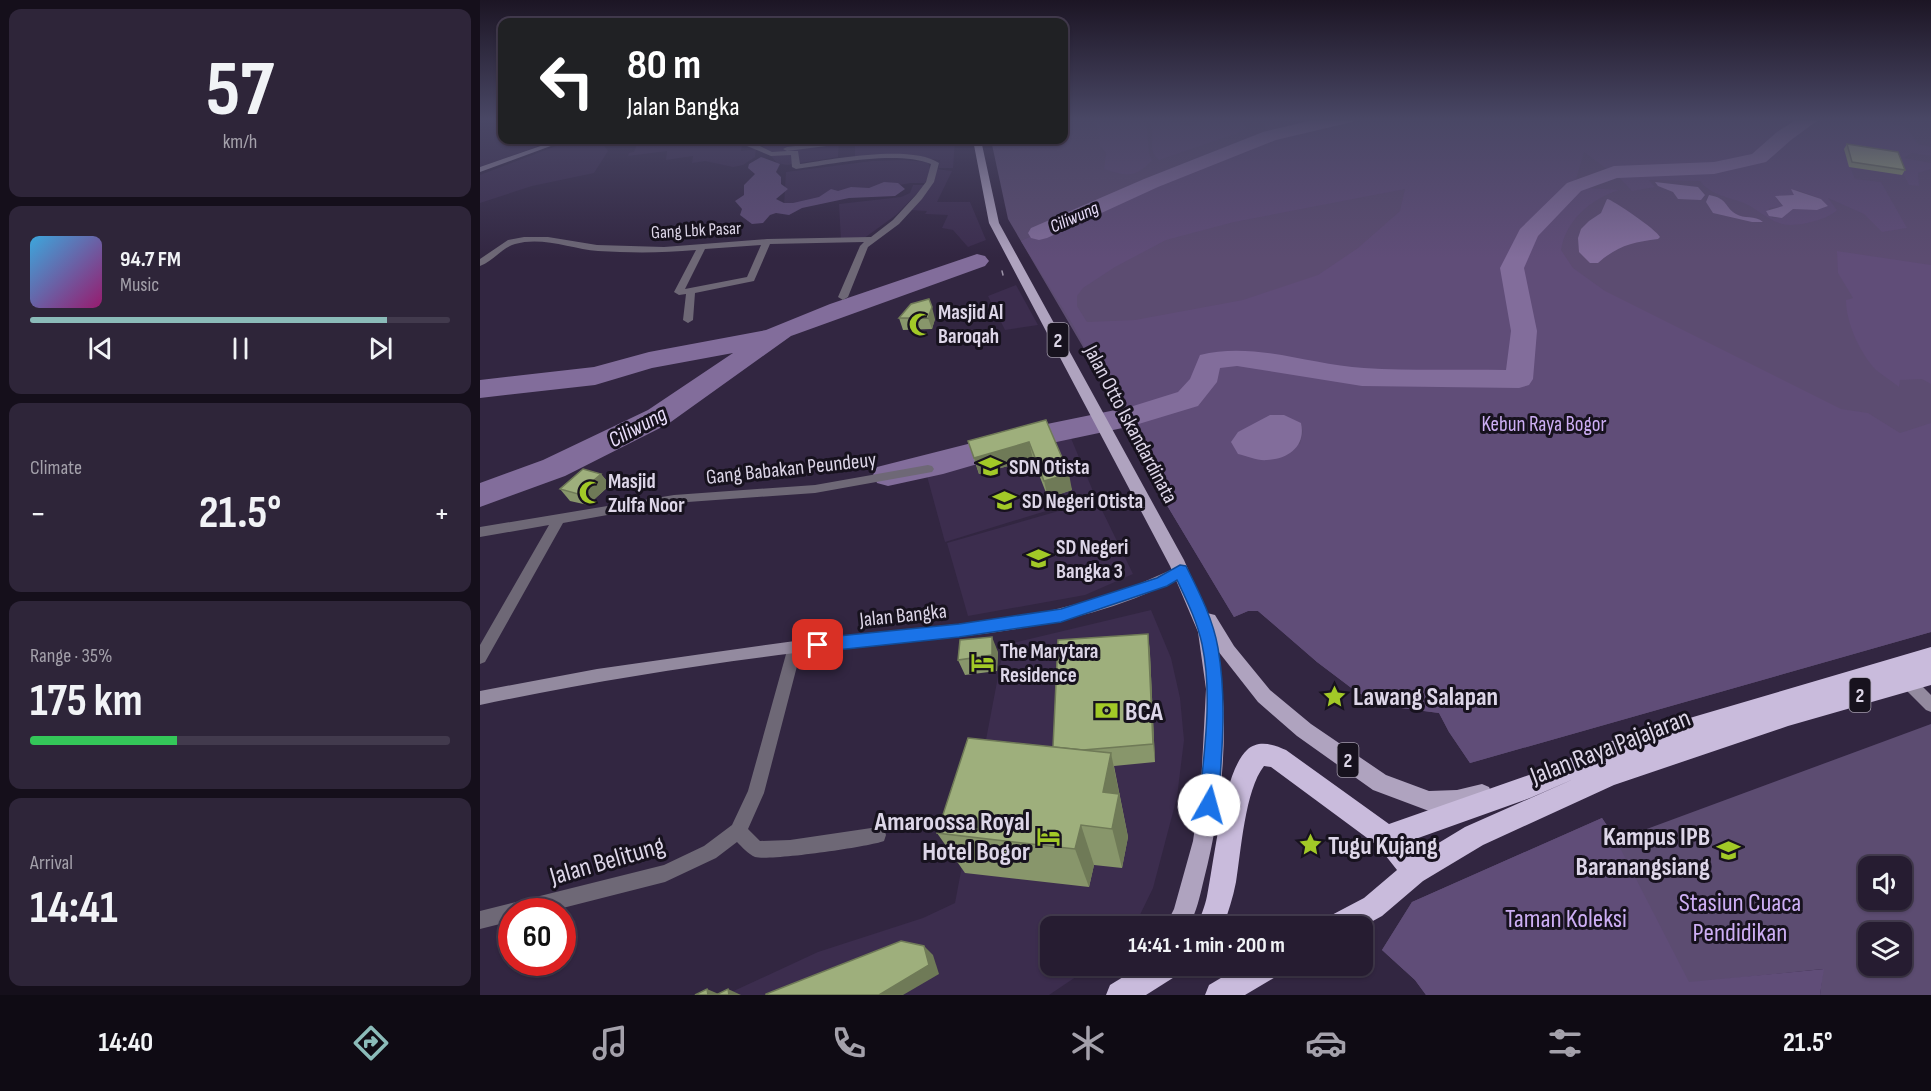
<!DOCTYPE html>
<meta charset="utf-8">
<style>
body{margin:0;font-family:"Sofia Sans Condensed",sans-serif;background:#2e2539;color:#f1f3f6;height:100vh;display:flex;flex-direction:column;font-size:22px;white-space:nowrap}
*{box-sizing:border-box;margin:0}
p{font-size:20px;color:#a4a1ab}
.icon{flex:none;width:33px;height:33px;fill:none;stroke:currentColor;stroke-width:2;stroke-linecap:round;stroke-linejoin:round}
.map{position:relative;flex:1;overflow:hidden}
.details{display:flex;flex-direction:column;gap:9px;padding:9px;background:#150f1b;width:480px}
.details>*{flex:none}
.guide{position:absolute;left:18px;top:18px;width:570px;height:126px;border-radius:12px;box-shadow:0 2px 4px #0004,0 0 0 2px #423a4d;background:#202124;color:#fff;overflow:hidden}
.fabs{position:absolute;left:1378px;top:856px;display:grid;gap:12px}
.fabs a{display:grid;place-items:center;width:54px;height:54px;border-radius:12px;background:#261c31;box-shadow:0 2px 4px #0004,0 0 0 2px #423a4d;font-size:30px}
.speed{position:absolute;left:18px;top:898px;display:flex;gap:12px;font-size:30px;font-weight:700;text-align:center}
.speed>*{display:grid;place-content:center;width:78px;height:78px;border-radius:50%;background:#261c31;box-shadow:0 2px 4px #0004,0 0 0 2px #423a4d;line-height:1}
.speed .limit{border:9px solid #d22;background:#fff;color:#111}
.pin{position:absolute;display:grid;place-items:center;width:51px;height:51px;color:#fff;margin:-26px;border-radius:12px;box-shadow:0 3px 9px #0006}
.me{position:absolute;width:66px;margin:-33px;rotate:7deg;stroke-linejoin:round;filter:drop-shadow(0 0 4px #0008)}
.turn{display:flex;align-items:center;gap:21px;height:126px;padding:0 30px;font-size:27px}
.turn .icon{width:78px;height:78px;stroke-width:2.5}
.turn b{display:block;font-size:42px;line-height:51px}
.big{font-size:45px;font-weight:700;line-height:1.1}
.details .widget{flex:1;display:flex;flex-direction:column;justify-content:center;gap:9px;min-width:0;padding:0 21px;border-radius:12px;background:#2e2539}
.details .dial{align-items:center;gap:0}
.dial b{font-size:78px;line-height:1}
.song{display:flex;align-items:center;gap:18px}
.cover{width:72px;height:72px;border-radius:9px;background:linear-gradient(135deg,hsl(200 70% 55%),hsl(320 70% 35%))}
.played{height:6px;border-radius:3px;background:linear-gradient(90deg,#8bbbb9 85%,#423a4d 85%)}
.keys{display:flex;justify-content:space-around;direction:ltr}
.heat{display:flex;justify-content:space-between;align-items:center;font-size:33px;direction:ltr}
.charge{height:9px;border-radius:4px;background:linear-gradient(90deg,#34c759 35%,#423a4d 0)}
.trip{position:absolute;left:560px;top:916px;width:333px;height:60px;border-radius:12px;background:#261c31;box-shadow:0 2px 4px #0004,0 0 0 2px #423a4d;font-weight:700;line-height:60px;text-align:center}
.tabs{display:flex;height:96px;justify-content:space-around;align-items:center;background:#0f0b14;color:#a4a1ab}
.tabs .icon{width:42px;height:42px}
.tabs .selected{color:#8bbbb9}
.tabs b{font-size:27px;color:#f1f3f6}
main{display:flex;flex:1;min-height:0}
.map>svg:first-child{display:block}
</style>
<main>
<section class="details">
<div class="widget dial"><b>57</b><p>km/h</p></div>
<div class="widget">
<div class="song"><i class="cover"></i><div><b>94.7 FM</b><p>Music</p></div></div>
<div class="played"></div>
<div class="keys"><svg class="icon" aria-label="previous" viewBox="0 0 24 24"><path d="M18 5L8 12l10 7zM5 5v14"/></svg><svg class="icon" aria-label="pause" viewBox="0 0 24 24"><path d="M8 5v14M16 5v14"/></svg><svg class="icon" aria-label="next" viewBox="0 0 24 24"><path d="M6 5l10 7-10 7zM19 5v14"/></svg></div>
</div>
<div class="widget"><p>Climate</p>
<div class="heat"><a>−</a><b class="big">21.5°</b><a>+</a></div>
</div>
<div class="widget"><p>Range · 35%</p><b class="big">175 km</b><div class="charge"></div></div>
<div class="widget"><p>Arrival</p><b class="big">14:41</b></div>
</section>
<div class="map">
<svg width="1451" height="995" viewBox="0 0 1451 995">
<rect width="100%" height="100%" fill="#322641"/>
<g fill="#3c2d4e">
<polygon points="0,118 22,118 22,140 75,140 0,167"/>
<polygon points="92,140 120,140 128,151 114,173 52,186 0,203 0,175"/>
<polygon points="169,140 263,140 261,151 276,149 275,157 263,165 253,167 225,161 212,163 213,156 186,160 187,151 148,156 149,153 154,152 158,141"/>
<polygon points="271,140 359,140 358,157 307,165 297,163 282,145 270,146"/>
<polygon points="375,140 475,140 473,168 459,168 460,160 422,156 375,158"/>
<polygon points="424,160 448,162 451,171 445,183 431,183 304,205 306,172 392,161"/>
<polygon points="456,169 472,171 457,202 490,202 506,240 488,247 473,230 462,228 468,215 445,214 447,211 430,210"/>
<polygon points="433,185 445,185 416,215 383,239 361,241 359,204 421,197 430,193"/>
<polygon points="536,285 558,325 525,330 508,296"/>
<polygon points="588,431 615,496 465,542 447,476"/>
<polygon points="617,500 653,574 605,595 488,616 467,543"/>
<polygon points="671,610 691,658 700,698 704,740 697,797 673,888 654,927 570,927 570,966 612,966 569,995 245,995 338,952 443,918 475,903 524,645"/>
</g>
<g fill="#5c4c71" fill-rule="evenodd">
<polygon points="584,118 1451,118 1451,632 990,763 969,732 959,713 921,708 878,693 837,662 778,611 768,611 754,617 685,502 634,400 528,219 511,140 584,140"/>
<path d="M1451 724V995H1340L1343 969 1210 983 946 995 935 980 902 950 932 902 1122 818 1137 840ZM1389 867H1422V900H1389ZM1389 933H1422V966H1389Z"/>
</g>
<g fill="#604d78" fill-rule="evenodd">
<path d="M666 118 669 154 672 160C655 179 646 176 624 169L626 153 620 146 619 129 613 119Z"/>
<path d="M669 118H689V121L709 126 728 118H757L762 121 766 127 761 132 679 160C669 152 673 145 672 133 672 128 670 123 669 118Z"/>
<path d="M780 118H1384L1425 126 1438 144 1451 147V156L1432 153 1424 158 1451 163V169L1438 173 1439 186 1429 185 1418 163 1422 158 1363 150 1375 179 1401 182 1427 228 1402 232 1384 214 1348 198 1357 210C1348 220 1312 229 1299 223 1287 219 1277 209 1266 204 1250 197 1231 196 1220 181L1169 180 1175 187 1152 191 1134 172 1132 173 1104 152 1094 187 1139 190C1111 199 1086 220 1081 250L1093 268 1125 291 1361 409 1388 413 1420 433 1451 423V632L990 763 969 732 959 713 921 708 878 693 837 662 778 611H768L754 617 685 502 593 325 541 241 671 183 790 136ZM925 189 920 211 878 248 838 275 763 300 655 320 607 322 597 306V296L603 288 635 267 686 240 754 222ZM1317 190 1341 199 1348 206 1337 210 1313 209 1302 218H1292L1289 208 1303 207 1296 198 1303 195H1314ZM790 415 821 423 823 432 820 444 779 422Z"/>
<polygon points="281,157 300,164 296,172 301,177 301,184 308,189 296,199 304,203 313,203 339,197 351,189 358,191 371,187 389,188 404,182 418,183 425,189 415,196 369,198 322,208 309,215 296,213 290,215 283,223 272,224 260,215 262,209 255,201 264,195 264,185 275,174 268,168 269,164"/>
<path d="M1357 251 1451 265V384L1442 379 1420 380 1419 387C1412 381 1403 376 1396 370 1380 353 1366 323 1366 300L1373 298 1358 273Z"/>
<polygon points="1122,818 1136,840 1209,982 1344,969 1340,995 946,995 935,980 902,950 932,902"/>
</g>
<g fill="#826d9b">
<polygon points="1175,182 1218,187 1225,195 1221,200 1198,199 1193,192 1178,186"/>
<polygon points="1311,189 1341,199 1348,206 1337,210 1313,209 1302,218 1289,216 1286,211 1303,206 1295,196 1314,195"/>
<path d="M1229 195C1248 198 1245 208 1256 214 1264 219 1275 215 1283 222H1272L1233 213 1226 202Z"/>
<path d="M1127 199C1132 199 1177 230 1180 237L1178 239C1153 242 1137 246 1118 263H1110L1099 252 1098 238 1101 229 1109 221 1121 213Z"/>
<path d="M790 415H804L821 423C826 446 809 459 787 460 778 461 767 456 758 454L751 442 758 432Z"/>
</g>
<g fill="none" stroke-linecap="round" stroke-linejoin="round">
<g fill="#826d9b" fill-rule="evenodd">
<polygon points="841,118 875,118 872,122 796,140 678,187 567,238 559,240 551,238 548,233 551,228 664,179 783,132"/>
<path d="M1319 118H1341L1311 140 1286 162 1234 174 1137 178 1101 191 1058 236 1044 268 1057 331 1053 379 1049 385 1039 388 882 386 757 366 740 368 737 382 718 406 652 426 567 444 463 474 408 486 397 483 393 475 397 467 567 424 650 407 698 392 710 379 720 355C774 341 829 365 884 368 931 371 979 369 1026 370L1031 331 1020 268 1040 229 1087 183 1134 166 1234 162 1272 154 1297 132Z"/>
<polygon points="497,254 505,256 509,261 505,266 311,336 188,424 85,476 0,507 0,483 63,460 168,410 253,353 172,368 115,385 0,398 0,380 114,367 169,352 286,330 350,304"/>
</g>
<g fill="#6e6876" fill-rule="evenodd">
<path d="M266 140H273L274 143 292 152 307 151 303 149 307 147 365 140 374 141 370 143 307 151H318L320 164C352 159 432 144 459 163L454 182 442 199 419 224 388 247 368 297 363 300 358 297 380 246 384 242 290 244 274 281 215 293 213 320 208 323 203 320 206 294 199 295 194 292 216 250C183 253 151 253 118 251 92 249 62 236 35 244 22 248 13 261 0 266V259L28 240 44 237H68L117 245 184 247 287 239 391 237 413 220 436 195 446 182 451 164C417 150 352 164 316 169L312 167 311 155 291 156 267 146ZM281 245 267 277 205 289 225 249Z"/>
<polygon points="448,465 452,466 454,469 452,472 335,493 194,503 83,523 5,662 0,664 0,645 69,525 0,537 0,527 194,495 335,485"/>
<path d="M315 641 320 643 322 647 284 793 268 829 280 841 310 840 398 827 404 829 406 835 404 841C388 847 290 861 275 857 268 854 262 847 257 842L236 858 185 882 67 912H32V921L0 929V911L184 865 224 846 252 825 268 791 308 647 310 643Z"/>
</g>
<g fill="#938a9f" fill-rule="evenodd">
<polygon points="78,140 87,140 0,172 0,167"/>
<path d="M700 566 705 567 707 571 705 575C587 640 444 637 315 653 209 666 104 683 0 705V691L117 669 236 652 315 641 497 622 569 611 636 594Z"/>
<polygon points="1428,675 1433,677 1451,695 1451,712 1446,710 1423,687 1421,682 1423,677"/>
</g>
<path fill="#afa3bf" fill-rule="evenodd" d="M493 140H501L519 223 704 560 727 613 735 615 754 646 790 690 831 724 906 775 949 791 977 790 1002 784 1009 787 1012 794 1009 801 977 810 949 811 893 790 817 736 778 702 738 651C750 726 743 805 724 879 720 895 717 912 708 927H685L694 909 713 841 721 786 726 689 718 632 690 566 509 223Z"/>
<g fill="#c9bbdc" fill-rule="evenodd">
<path d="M1451 647V685L1308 726 1134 785 1003 845 943 881 902 916 882 927H842L846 918 884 898 917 870 898 846 791 767 784 766C765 790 761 851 756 882 753 898 748 912 743 927H717C720 917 725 907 727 896 734 863 743 772 767 750 779 739 794 745 806 750L909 824 1049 775 1128 742ZM1096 778 985 827 937 856 927 842 1050 798Z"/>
<polygon points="661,966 700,966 696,976 666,995 626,995 630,985"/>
<polygon points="761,966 801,966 797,976 765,995 725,995 729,985"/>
</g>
<polyline stroke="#9c93a8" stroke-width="1.5" points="522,271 523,275"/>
</g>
<g fill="#88966b">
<polygon points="1367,144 1425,170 1422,175 1369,167 1364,149"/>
<polygon points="419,318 455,319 452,329 423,330"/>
<polygon points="566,420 592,490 568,498 553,459 499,474 488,441"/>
<polygon points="121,474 130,485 108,505 90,501 80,489"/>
<polygon points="668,634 670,654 675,762 634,766 648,837 642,868 614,865 609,887 485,873 457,833 573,747"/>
<polygon points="518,652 517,671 485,675 478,660"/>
</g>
<g fill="#6f7a57">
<polygon points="452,307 455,319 452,329 448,318"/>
<polygon points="549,442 553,459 499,474 494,458"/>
<polygon points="121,474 130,485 108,505 98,494"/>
<polygon points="589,474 592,490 568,498 564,481"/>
<polygon points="668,634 670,654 675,762 673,744"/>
<polygon points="512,637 518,652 517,671 512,655"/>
<polygon points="631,753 648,837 642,868 623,792"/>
<polygon points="601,825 614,865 609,887 595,849"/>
<polygon points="444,946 453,955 459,974 423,995 399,995"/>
<polygon points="227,989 241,995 228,995"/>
<polygon points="248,989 261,995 249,995"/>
</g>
<g fill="#9eaf7c" stroke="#6f7a57" stroke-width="1.5">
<polygon points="1367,144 1418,152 1425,170 1372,162"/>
<polygon points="449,299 452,307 448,318 419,318 431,304"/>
<polygon points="566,420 589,474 564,481 549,442 494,458 488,441"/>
<polygon points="103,469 121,474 98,494 80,489"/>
<polygon points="668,634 673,744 603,750 573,747 578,640"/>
<polygon points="512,637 512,655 478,660 480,640"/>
<polygon points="488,738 631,753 623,792 639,794 632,829 601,825 595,849 457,833"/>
<polygon points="421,941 444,946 449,965 399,995 286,995 286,994"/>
<polygon points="227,989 228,995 215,995"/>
<polygon points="248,989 249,995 236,995"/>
</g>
<linearGradient id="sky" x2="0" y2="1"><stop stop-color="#1c1524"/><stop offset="0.46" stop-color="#494765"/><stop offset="1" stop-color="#494765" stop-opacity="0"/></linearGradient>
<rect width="1451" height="258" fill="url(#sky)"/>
<path fill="#1a73e8" stroke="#114b97" stroke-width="1.5" d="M700 565 706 566C719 592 733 619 738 648 747 700 742 753 738 805L735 811 729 814 722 811 719 805C724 753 733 696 722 644 717 621 707 601 697 580L687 586 581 622 479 637 338 652 333 650 330 645 333 640 338 638 479 624 581 609 677 578Z"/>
<defs>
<symbol id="mosque-bare" viewBox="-9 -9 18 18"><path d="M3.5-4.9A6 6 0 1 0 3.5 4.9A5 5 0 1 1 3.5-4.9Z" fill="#a2c927" stroke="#17121e" stroke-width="2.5" paint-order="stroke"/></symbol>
<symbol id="school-bare" viewBox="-9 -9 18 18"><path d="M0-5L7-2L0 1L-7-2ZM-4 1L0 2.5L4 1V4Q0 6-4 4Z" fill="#a2c927" stroke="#17121e" stroke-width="2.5" paint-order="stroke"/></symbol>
<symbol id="hotel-bare" viewBox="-9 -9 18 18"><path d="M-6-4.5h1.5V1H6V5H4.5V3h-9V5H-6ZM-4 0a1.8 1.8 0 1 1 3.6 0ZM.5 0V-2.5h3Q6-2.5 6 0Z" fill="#a2c927" stroke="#17121e" stroke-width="2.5" paint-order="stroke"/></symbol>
<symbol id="sight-bare" viewBox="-9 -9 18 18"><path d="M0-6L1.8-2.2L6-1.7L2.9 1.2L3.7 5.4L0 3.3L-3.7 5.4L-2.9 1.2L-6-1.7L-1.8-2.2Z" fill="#a2c927" stroke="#17121e" stroke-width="2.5" paint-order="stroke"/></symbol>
<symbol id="bank-bare" viewBox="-9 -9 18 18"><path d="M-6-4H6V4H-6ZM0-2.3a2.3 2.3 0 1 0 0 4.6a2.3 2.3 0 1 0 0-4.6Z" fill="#a2c927" stroke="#17121e" stroke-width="2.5" paint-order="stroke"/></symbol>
<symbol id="university-bare" viewBox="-9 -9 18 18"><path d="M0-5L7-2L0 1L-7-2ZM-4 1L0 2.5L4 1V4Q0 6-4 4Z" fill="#a2c927" stroke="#17121e" stroke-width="2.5" paint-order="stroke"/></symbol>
</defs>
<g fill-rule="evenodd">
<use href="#mosque-bare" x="424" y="308" width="33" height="33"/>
<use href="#school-bare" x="494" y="450" width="33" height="33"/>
<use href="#mosque-bare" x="94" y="476" width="33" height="33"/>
<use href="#school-bare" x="508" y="484" width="33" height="33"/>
<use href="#school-bare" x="542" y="542" width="33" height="33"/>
<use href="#hotel-bare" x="486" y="646" width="33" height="33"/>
<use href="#sight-bare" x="838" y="680" width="33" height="33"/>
<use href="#bank-bare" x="610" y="694" width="33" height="33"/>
<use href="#hotel-bare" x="552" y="820" width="33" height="33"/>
<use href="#sight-bare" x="814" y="828" width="33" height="33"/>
<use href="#university-bare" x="1232" y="834" width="33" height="33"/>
</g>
<g text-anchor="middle" stroke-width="6" stroke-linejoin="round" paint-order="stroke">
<g font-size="18" font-style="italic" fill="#eadefb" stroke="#17121e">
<text transform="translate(594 217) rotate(-24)" y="6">Ciliwung</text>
</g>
<g font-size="18" fill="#ddd6e8" stroke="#17121e">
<text transform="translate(216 230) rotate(-3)" y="6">Gang Lbk Pasar</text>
</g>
<g fill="#17121e" stroke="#a29bab" stroke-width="1.5">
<rect x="567.5" y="323" width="21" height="34" rx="4.5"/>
<rect x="1369.5" y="678" width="21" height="34" rx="4.5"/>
<rect x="857.5" y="743" width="21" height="34" rx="4.5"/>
</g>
<g font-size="20" font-weight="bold" fill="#ddd6e8">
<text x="578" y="347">2</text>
<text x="1380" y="702">2</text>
<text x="868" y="767">2</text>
</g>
<g font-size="21" font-weight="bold" fill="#ddd6e8" stroke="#17121e" text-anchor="start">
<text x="458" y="319">Masjid Al<tspan x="458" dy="24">Baroqah</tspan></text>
<text x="529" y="474">SDN Otista</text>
<text x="128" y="488">Masjid<tspan x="128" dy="24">Zulfa Noor</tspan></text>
<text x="542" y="508">SD Negeri Otista</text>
<text x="576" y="554">SD Negeri<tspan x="576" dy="24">Bangka 3</tspan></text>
<text x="520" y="658">The Marytara<tspan x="520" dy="24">Residence</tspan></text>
</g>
<g font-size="21" fill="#ddd6e8" stroke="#17121e">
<text transform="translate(651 424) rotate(62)" y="7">Jalan Otto Iskandardinata</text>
<text transform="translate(311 468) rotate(-6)" y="7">Gang Babakan Peundeuy</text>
<text transform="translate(423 615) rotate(-6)" y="7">Jalan Bangka</text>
</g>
<g font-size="21" fill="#cdaef4" stroke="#17121e">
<text x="1064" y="431">Kebun Raya Bogor</text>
</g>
<g font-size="22" font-style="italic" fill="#eadefb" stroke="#17121e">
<text transform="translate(157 426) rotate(-28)" y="8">Ciliwung</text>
</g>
<g font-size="26" font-weight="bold" fill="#ddd6e8" stroke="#17121e" text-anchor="start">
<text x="873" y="705">Lawang Salapan</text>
<text x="645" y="720">BCA</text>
<text x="550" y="830" text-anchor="end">Amaroossa Royal<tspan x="550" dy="30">Hotel Bogor</tspan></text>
<text x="1230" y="845" text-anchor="end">Kampus IPB<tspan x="1230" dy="30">Baranangsiang</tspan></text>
<text x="848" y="854">Tugu Kujang</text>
</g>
<g font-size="26" fill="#ddd6e8" stroke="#17121e">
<text transform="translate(1130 746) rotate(-21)" y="9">Jalan Raya Pajajaran</text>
<text transform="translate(127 860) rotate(-16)" y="9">Jalan Belitung</text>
</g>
<g font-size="26" fill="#cdaef4" stroke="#17121e">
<text x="1260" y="911">Stasiun Cuaca<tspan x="1260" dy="30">Pendidikan</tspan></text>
<text x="1086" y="927">Taman Koleksi</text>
</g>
</g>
</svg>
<div class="fabs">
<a><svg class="icon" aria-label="sound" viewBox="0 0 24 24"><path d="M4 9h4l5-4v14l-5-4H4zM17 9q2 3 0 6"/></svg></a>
<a><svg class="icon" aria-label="layers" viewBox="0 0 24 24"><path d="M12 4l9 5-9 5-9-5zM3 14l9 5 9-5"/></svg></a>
</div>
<div class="speed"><div class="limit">60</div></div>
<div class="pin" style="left:338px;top:645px;background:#d93025"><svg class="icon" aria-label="arrive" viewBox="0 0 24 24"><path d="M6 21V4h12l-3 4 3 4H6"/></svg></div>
<svg class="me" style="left:729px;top:805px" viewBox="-20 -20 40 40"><circle r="19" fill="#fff"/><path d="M0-13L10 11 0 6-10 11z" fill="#1a73e8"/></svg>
<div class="trip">14:41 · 1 min · 200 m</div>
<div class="guide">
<div class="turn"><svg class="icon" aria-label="left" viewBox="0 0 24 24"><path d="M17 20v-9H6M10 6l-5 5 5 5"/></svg><div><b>80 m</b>Jalan Bangka</div></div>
</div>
</div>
</main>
<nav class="tabs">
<b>14:40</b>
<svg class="icon selected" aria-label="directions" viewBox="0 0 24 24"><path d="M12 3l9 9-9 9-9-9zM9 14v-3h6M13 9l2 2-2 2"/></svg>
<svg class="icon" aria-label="music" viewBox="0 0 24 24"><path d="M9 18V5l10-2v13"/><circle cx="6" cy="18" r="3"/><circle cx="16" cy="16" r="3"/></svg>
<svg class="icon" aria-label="phone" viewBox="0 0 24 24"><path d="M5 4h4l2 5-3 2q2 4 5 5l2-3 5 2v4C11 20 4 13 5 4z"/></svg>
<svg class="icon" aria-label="climate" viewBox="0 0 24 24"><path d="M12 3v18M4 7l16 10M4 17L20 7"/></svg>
<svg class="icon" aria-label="car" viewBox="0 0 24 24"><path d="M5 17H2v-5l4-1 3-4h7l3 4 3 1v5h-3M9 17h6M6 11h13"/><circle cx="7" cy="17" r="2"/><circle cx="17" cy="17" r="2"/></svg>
<svg class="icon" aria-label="filters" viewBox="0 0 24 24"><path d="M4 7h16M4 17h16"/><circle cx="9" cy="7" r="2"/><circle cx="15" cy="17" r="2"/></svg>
<b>21.5°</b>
</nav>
